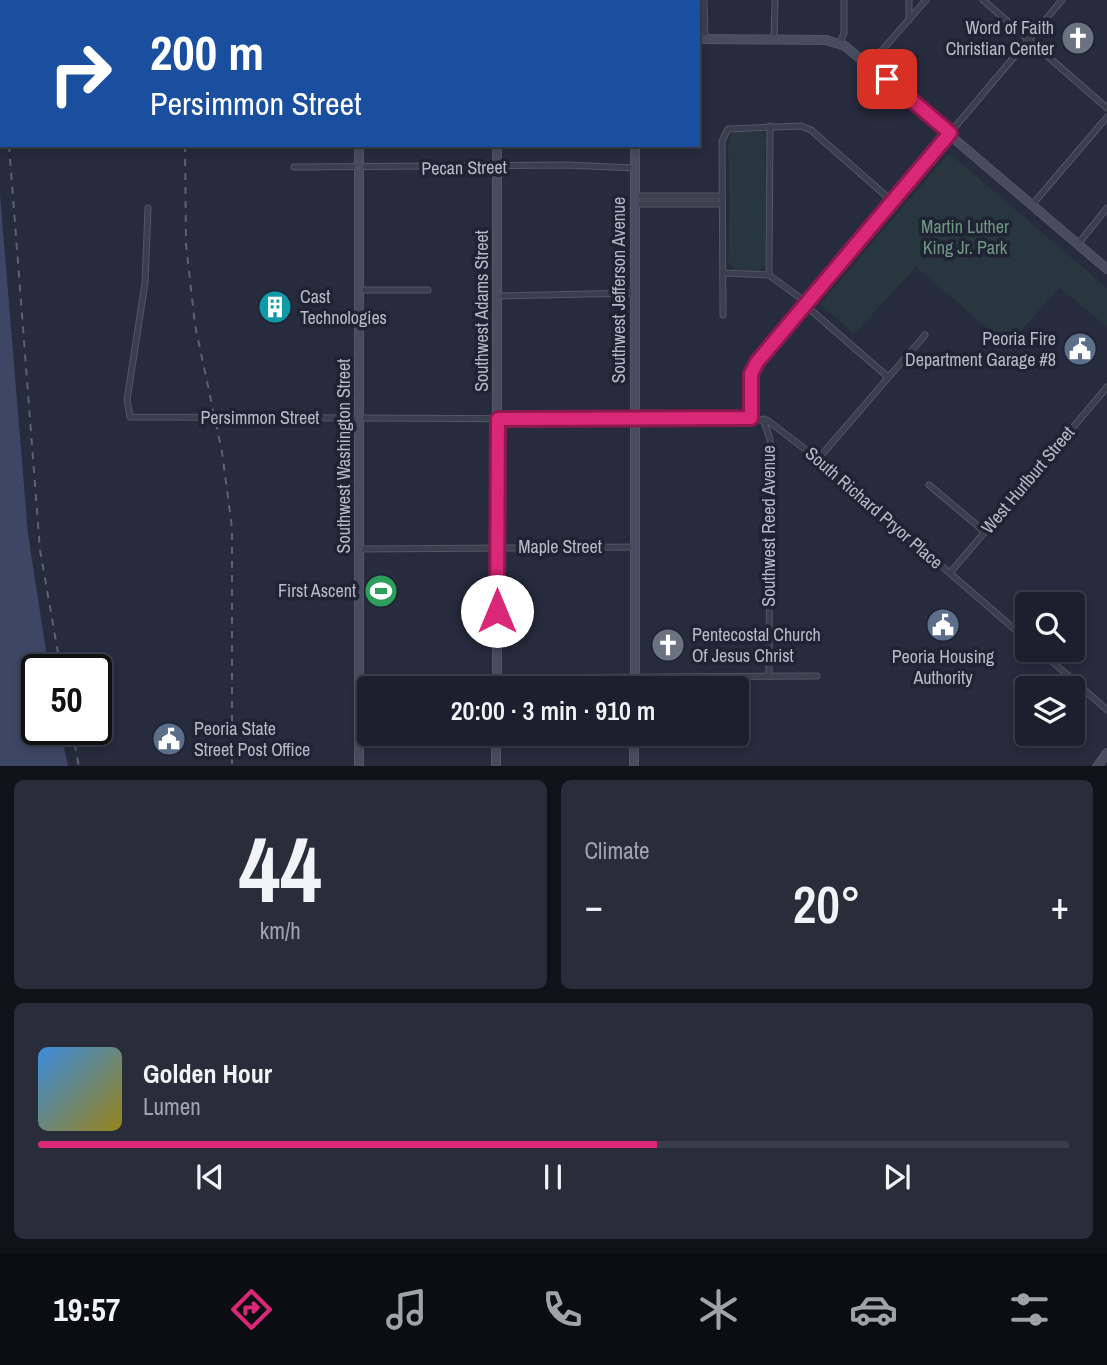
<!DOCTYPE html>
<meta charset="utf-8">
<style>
body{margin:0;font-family:"Archivo Narrow",sans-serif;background:#292d3a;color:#f1f3f6;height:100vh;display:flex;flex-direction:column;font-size:26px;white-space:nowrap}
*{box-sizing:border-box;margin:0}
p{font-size:23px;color:#a0a3aa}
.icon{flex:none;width:38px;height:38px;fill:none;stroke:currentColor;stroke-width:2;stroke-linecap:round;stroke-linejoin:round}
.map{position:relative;height:766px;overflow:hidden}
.details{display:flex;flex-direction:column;gap:14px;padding:14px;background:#0f1219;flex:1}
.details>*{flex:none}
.guide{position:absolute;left:0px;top:0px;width:700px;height:147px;box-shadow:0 4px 10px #0003,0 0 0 2px #3a3e4a;background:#1a4fa0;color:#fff;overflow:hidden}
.buttons{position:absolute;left:1015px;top:592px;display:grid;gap:14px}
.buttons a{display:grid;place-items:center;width:70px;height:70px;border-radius:7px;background:#1c202e;box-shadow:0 4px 10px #0003,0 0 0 2px #3a3e4a;font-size:35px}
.speed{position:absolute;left:21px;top:654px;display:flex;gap:14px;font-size:35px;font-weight:700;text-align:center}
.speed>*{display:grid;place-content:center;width:91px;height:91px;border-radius:50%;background:#1c202e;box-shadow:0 4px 10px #0003,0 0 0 2px #3a3e4a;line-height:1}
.speed .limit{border:4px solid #111;border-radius:10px;background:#fff;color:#111}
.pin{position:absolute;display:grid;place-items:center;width:60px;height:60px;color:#fff;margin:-30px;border-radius:14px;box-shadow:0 4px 10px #0006}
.me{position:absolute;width:77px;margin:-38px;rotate:0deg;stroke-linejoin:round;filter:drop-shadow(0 0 5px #0008)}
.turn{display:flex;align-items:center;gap:24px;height:147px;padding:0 35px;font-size:32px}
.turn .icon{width:91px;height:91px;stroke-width:2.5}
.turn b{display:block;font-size:49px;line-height:60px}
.big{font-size:52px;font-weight:600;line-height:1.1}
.details .card{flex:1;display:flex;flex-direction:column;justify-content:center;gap:10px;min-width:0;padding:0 24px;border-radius:10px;background:#292d3a}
.details .dial{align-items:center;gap:0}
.dial b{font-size:91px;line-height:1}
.song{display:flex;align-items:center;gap:21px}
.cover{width:84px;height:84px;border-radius:10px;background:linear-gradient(135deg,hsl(210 70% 55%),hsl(50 70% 35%))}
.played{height:7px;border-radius:4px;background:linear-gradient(90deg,#db2777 60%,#3a3e4a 60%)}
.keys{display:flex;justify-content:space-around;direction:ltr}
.heat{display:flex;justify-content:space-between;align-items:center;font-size:38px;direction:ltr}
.details .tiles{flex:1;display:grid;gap:14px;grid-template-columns:1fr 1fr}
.card:last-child{grid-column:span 2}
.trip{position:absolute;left:357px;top:676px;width:392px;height:70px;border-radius:7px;background:#1c202e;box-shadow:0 4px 10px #0003,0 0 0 2px #3a3e4a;font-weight:600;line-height:70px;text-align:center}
.tabs{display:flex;height:112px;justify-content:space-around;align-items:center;background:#0b0d12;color:#a0a3aa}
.tabs .icon{width:49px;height:49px}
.tabs .active{color:#db2777}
.tabs b{font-size:32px;color:#f1f3f6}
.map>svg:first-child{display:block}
</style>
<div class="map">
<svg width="1107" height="767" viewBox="0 0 1107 767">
<rect width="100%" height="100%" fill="#262b3d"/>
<g fill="#28373e">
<polygon points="735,132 761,132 768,141 765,147 767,264 759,271 736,271 728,262 730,209 728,145 731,135"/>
<polygon points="949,153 1107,288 1107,327 1059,287 1008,346 916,267 854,334 820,304"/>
</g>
<polygon fill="#3d4665" points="0,194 28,534 49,670 37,670 37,730 60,730 68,766 0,766"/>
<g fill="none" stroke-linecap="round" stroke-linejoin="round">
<defs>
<g id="street">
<polyline points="704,0 705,39"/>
<polyline points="909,0 909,20"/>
<polyline points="983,0 1107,108"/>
<polyline points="774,40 775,0"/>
<polyline points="840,43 844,33 844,0"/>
<polyline points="870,64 926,0"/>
<polyline points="294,167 566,165 635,168"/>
<polyline points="635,196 722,196"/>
<polyline points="635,204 722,204"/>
<polyline points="1032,205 1107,117"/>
<polyline points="148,208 145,283 127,400 130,417 767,420 818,459 1027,640"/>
<polyline points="1078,244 1107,208"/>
<polyline points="723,273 769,275 807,303"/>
<polyline points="769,275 770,126"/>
<polyline points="359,290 428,290"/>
<polyline points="498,296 635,293"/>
<polyline points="805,305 888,377"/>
<polyline points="723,315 722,141 728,129 801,126 811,130 893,202"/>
<polyline points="751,418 751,374 757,362 1062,0"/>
<polyline points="763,419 770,439 769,676"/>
<polyline points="818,459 925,335"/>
<polyline points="929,485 985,532"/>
<polyline points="360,549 635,547"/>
<polyline points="950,573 1107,387"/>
<polyline points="1038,649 1107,710"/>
<polyline points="497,678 817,676"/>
</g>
<g id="secondary">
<polyline points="493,0 493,2"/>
<polyline points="637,2 637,0"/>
<polyline points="698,39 826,40 845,46 1107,269"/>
<polyline points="497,688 497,145"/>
<polyline points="635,688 635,145"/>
<polyline points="496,733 496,767"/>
<polyline points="359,767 359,145"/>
<polyline points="634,767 634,733"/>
<polyline points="1097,767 1107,753"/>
</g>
<g id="primary">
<polyline points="356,0 356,2"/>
<polyline points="0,53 2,53"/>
</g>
</defs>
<use href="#street" stroke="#525665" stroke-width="7"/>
<use href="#secondary" stroke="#525665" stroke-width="10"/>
<use href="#primary" stroke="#434757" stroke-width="10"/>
<use href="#street" stroke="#3a3e4e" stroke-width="5"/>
<use href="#secondary" stroke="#484c60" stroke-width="8"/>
<use href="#primary" stroke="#585d6d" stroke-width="9"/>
<g stroke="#5c6174" stroke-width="2" stroke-dasharray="7 7" stroke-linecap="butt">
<polyline points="3,0 3,2"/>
<polyline points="185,2 185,0"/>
<polyline points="0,32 2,52"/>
<polyline points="9,145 40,550 61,670"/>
<polyline points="185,145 186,244 195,325 222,452 232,528 232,767"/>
<polyline points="72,730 79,767"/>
</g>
</g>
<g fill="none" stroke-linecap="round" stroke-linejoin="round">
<defs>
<polyline id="route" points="497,611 498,419 751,418 751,374 757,362 950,133 887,79"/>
</defs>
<use href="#route" stroke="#8e194d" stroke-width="18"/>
<use href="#route" stroke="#db2777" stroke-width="12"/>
</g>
<defs>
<symbol id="church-disc" viewBox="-11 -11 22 22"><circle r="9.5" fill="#6b7280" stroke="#1f2333"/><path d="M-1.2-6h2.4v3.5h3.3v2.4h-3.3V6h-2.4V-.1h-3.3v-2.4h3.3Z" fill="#fff"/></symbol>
<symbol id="building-disc" viewBox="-11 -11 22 22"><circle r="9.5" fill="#0f9aa8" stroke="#1f2333"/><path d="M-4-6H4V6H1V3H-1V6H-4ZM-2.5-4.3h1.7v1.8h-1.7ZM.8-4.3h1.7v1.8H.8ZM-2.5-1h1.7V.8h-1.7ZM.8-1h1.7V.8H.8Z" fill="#fff"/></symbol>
<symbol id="civic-disc" viewBox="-11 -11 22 22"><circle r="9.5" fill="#5c6f8a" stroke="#1f2333"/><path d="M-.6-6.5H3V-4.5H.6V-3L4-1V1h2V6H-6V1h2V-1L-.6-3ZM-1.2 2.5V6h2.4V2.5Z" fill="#fff"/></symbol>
<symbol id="stadium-disc" viewBox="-11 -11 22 22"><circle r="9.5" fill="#2e9e5b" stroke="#1f2333"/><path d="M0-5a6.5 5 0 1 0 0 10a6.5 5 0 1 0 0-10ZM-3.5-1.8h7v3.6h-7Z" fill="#fff"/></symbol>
</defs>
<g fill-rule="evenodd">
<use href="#church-disc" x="1059" y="19" width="38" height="38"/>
<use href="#building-disc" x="256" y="288" width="38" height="38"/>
<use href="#civic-disc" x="1061" y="330" width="38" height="38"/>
<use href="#stadium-disc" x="362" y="572" width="38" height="38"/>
<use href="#civic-disc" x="924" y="606" width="38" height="38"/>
<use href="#church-disc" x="649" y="626" width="38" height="38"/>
<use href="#civic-disc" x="150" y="720" width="38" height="38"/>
</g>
<g text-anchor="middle" stroke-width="7" stroke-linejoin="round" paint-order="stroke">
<g font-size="18" fill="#b6bac8" stroke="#1f2333" text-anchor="end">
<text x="1054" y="34">Word of Faith<tspan x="1054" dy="21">Christian Center</tspan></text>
<text x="300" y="303" text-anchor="start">Cast<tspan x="300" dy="21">Technologies</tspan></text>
<text x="1056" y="345">Peoria Fire<tspan x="1056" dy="21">Department Garage #8</tspan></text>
<text x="356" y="597">First Ascent</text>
<text x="692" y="641" text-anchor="start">Pentecostal Church<tspan x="692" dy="21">Of Jesus Christ</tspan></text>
<text x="943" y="663" text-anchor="middle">Peoria Housing<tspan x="943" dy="21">Authority</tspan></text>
<text x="194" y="735" text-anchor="start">Peoria State<tspan x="194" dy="21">Street Post Office</tspan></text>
</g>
<g font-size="18" fill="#b6bac8" stroke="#1f2333">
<text transform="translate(464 168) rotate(-1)" y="6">Pecan Street</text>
<text transform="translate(619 290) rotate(-90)" y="6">Southwest Jefferson Avenue</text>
<text transform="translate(482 311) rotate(-90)" y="6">Southwest Adams Street</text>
<text x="260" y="424">Persimmon Street</text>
<text transform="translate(344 456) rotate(-90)" y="6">Southwest Washington Street</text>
<text transform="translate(1028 480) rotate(-50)" y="6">West Hurlburt Street</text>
<text transform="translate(874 508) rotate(41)" y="6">South Richard Pryor Place</text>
<text transform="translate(769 526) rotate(-90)" y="6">Southwest Reed Avenue</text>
<text x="560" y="553">Maple Street</text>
</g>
<g font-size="18" fill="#6e9880" stroke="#1f2333">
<text x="965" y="233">Martin Luther<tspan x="965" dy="21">King Jr. Park</tspan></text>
</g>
</g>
</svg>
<div class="buttons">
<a><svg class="icon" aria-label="search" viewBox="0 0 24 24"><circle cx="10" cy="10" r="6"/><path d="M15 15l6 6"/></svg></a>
<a><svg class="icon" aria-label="layers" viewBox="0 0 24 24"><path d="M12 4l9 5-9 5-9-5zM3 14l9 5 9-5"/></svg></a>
</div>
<div class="speed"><div class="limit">50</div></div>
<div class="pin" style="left:887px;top:79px;background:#d93025"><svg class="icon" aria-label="arrive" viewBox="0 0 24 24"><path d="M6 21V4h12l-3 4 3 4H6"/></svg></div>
<svg class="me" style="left:497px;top:611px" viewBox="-20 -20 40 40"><circle r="19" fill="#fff"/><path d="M0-13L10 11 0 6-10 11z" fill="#db2777"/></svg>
<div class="trip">20:00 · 3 min · 910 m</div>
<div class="guide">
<div class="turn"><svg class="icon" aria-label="right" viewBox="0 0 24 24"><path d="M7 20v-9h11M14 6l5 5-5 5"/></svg><div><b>200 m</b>Persimmon Street</div></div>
</div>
</div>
<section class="details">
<div class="tiles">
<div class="card dial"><b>44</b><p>km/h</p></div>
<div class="card"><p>Climate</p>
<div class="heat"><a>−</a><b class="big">20°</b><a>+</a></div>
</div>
<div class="card">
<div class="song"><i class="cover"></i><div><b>Golden Hour</b><p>Lumen</p></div></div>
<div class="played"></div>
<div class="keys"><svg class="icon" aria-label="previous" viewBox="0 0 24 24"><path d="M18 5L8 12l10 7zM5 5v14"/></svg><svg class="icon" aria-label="pause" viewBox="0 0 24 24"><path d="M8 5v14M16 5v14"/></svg><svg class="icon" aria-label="next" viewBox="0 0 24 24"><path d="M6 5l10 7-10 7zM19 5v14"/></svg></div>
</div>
</div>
</section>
<nav class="tabs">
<b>19:57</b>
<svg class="icon active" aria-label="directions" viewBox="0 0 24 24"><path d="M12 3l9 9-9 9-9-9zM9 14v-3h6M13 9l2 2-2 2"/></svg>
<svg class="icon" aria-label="music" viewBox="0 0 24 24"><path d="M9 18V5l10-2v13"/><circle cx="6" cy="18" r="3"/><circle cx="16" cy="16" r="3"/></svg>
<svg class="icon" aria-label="phone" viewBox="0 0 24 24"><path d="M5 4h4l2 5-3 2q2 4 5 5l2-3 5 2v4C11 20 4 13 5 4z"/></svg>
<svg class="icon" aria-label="climate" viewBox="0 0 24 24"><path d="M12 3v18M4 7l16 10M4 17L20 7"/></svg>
<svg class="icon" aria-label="car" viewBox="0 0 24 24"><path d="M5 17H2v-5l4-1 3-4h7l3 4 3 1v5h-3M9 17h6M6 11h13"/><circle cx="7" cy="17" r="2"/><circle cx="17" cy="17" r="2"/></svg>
<svg class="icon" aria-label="filters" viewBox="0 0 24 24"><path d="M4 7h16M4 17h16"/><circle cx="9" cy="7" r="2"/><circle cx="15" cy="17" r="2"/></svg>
</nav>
